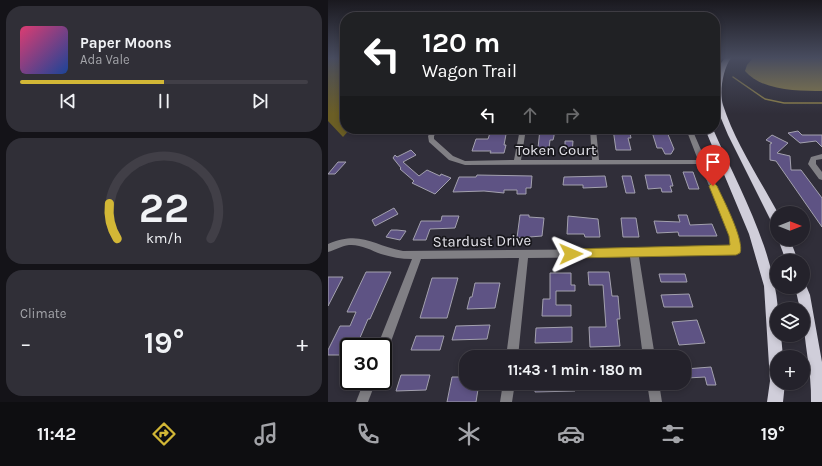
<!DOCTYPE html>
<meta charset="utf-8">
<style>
body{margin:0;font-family:Karla,sans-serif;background:#302f37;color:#f1f3f6;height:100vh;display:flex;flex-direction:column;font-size:15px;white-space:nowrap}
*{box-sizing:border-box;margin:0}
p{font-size:13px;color:#a3a4a9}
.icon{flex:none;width:22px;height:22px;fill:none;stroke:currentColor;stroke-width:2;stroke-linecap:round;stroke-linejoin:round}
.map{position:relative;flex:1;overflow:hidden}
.side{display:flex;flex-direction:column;gap:6px;padding:6px;background:#141318;width:328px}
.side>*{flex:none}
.hud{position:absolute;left:12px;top:12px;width:380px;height:122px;border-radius:16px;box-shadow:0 2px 6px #0003,0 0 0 1px #413f47;background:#202124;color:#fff;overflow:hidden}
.needle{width:26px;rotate:90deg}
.buttons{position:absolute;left:442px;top:206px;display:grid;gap:8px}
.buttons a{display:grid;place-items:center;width:40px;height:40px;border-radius:50%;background:#24222b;box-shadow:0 2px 6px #0003,0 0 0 1px #413f47;font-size:20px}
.speed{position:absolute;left:12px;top:338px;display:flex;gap:8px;font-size:20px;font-weight:700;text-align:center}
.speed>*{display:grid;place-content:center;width:52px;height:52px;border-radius:50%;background:#24222b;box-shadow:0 2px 6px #0003,0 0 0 1px #413f47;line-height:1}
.speed .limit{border:2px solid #111;border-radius:6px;background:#fff;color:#111}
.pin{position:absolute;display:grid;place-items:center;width:34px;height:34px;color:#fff;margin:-41px -17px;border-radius:50% 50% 50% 0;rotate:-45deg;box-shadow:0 0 4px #0007}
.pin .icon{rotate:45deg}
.me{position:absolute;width:44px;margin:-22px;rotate:89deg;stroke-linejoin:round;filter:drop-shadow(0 0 3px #0008)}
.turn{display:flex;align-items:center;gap:14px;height:84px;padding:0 16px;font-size:18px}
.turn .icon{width:52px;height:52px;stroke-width:2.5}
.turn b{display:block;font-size:28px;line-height:34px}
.lanes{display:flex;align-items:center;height:38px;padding:0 16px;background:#0003;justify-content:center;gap:20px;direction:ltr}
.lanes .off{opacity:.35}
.big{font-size:30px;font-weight:700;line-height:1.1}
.side .widget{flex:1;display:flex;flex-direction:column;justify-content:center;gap:6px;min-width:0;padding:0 14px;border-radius:16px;background:#302f37}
.side .dial{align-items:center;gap:0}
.dial svg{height:104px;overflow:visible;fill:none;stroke:#413f47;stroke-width:7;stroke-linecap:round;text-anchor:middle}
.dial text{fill:#f1f3f6;stroke:none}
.song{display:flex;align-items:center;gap:12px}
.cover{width:48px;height:48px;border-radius:6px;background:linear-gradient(135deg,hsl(340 70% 55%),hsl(220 70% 35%))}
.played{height:4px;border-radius:2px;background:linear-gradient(90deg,#d2b736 50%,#413f47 50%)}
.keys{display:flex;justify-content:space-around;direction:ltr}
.heat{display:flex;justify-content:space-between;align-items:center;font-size:22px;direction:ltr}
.trip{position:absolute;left:131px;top:350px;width:232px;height:40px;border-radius:16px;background:#24222b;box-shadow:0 2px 6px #0003,0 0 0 1px #413f47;font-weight:700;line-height:40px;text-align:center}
.tabs{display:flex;height:64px;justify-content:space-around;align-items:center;background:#0e0e11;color:#a3a4a9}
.tabs .icon{width:28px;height:28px}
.tabs .selected{color:#d2b736}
.tabs b{font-size:18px;color:#f1f3f6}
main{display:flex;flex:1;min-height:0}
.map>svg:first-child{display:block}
</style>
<main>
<section class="side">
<div class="widget">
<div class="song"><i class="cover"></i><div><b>Paper Moons</b><p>Ada Vale</p></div></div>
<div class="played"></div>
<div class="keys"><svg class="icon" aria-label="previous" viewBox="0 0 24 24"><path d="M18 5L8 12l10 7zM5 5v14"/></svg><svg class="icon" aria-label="pause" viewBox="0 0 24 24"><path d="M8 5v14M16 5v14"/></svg><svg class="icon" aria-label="next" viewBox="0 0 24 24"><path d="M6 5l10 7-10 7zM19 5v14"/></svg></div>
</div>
<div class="widget dial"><svg viewBox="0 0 100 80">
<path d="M14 69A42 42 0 1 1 86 69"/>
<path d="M14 69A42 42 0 0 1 8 42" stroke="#d2b736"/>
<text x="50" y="56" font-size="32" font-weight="700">22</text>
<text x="50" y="72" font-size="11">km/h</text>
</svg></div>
<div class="widget"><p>Climate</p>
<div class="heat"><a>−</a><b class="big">19°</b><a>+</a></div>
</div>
</section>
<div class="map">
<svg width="494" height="402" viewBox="0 0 494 402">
<rect width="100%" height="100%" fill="#302e39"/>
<polygon fill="#6b5e25" points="0,58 12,58 17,63 17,129 22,129 15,137 0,121"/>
<path fill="#8e8148" d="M425 58H491L494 60V91C470 91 434 91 417 71L419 65Z"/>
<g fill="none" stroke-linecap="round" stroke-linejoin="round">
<polyline stroke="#8e8148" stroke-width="1.5" points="405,77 437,99 456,103 494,103"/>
</g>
<g fill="#5e5384" stroke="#a3a1ae">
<polygon points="167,129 179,129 176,145 178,145 176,153 162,153 163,151 144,151 148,139 160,139 162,133 166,133"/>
<polygon points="212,129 226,129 226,136 225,140 222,140 221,148 210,148"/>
<polygon points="285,129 301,129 303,138 300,138 303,150 288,150"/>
<polygon points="470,131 474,135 494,135 494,147 488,141 472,143 460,133"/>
<polygon points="324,132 339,132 346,149 343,154 337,154 334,148 329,148"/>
<polygon points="444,135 460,143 449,153 462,156 463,170 473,170 494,198 494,227 448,161 442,160 442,144 444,143 438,140"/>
<polygon points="237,141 245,141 244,154 237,154"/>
<polygon points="83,150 88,155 75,162 91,176 99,170 112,176 113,174 123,178 107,194 84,183 86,181 72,169 73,168 65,158 67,155 69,157"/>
<polygon points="10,162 18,162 7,174 0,174"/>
<polygon points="355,172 365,172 371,189 361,189"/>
<polygon points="149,175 204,176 203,188 198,188 198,194 189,194 189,190 176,190 176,193 156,191 125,192 131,177 148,177"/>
<polygon points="317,175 342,175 345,186 342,186 344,192 334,192 333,188 320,189"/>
<polygon points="277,176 279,187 255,188 255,185 235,185 236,177"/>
<polygon points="294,176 303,176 307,193 298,193"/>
<polygon points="66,208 70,214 47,226 44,220"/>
<polygon points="192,215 201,215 201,217 216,218 214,236 189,238"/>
<polygon points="350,215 359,215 362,225 384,224 389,236 351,236 350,232 329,233 326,221 352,222"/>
<polygon points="114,216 131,216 127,228 102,229 98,240 85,240 93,221 113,221"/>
<polygon points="240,216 270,219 272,237 257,237 256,234 239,234"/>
<polygon points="293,218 308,218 311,237 295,237"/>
<polygon points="63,230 69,230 78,231 72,240 58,237"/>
<polygon points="38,272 63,272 42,319 40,319 28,347 21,347 21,355 0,355 0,350 12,326 22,326 28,312 19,312"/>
<polygon points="260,272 281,272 284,296 290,296 292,319 289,319 292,346 262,347 261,327 278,327 275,285 261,285"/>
<polygon points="222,273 243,273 243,285 247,285 247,291 228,291 228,305 243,305 243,316 214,316 215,299 222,299"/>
<polygon points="331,274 357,274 359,282 333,282"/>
<polygon points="0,277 15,277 0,306"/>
<polygon points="104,278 130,278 119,318 92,318"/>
<polygon points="147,283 172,283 167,308 139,309 142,297 144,297"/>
<polygon points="361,294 365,307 336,307 333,295"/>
<polygon points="369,320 377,343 351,345 344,322"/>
<polygon points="162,325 159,339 124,340 128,326"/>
<polygon points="244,327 244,342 207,343 208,328"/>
<polygon points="88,336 116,336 112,350 83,350"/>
<polygon points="383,367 388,385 379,385 377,377 359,378 357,369"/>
<polygon points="73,375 102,375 98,390 68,391"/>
<polygon points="124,377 138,377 138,383 151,383 148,402 119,402"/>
<polygon points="207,383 247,383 247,391 207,392"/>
</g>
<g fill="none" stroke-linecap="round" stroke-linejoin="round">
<g fill="#807f84" fill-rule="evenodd">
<path d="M105 129H111L106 136V139L125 156 137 161 186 160 192 129H198L193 160H264L262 129H268L271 160H370L358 129H364L410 236 413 250 411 253 408 254 311 257 327 357H315L302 257 200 258 190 357H178L191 258 93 259 61 347 59 351 55 353V347H49L84 259C73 259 63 257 53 254 43 250 32 244 21 245 13 246 7 250 0 252V244C33 230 44 245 75 251L306 249 403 246 402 236 372 164 137 165 121 160 101 142 100 136Z"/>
<polygon points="494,154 494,159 488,160 488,164 494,172 494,180 491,179 480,164 483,157"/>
<polygon points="36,381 48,381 40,402 28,402"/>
<polygon points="175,383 187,383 184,402 172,402"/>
<polygon points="319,383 331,383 334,402 322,402"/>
</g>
<g fill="#d0ceda" fill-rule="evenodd">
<path d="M397 58H403C395 69 391 92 395 105 406 140 432 180 450 213L449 226 445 225 400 135 387 104 388 80 393 63Z"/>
<path d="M377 129H385C410 186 445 247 450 309H449V335H453L455 357H449V383H457L455 402H439L442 381 436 286 421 234Z"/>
<polygon points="450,239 462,239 470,261 458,261"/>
<path d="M475 282 477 283 482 295 494 362V402H483C484 371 475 341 475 309H472L467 287H475Z"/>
</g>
</g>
<linearGradient id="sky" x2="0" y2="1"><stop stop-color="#1a191f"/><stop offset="0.51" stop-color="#484c5f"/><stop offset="1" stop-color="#484c5f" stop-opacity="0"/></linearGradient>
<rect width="494" height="114" fill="url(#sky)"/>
<path fill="#d2b736" stroke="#887723" d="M385 182 389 186C395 199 417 241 412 253L408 255 243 258 239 257 238 254 239 250 243 249 402 245 401 236 381 186Z"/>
<g text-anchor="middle" stroke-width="3.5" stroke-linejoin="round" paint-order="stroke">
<g font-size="15" fill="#e3e2e9" stroke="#18171c">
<text x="228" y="155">Token Court</text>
<text transform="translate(154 241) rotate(-1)" y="5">Stardust Drive</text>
</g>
</g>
</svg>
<div class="buttons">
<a><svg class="needle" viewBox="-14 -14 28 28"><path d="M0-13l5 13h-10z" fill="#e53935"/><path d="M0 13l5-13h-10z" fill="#a3a4a9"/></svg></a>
<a><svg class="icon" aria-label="sound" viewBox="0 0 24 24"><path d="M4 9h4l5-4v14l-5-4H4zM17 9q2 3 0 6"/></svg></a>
<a><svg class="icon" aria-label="layers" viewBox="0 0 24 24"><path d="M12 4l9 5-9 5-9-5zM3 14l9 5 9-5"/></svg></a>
<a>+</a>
</div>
<div class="speed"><div class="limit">30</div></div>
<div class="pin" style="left:385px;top:186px;background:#d93025"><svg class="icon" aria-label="arrive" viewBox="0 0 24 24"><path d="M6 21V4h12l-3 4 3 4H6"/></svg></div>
<svg class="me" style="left:243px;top:254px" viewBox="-20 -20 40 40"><path d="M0-17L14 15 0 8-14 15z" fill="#d2b736" stroke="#fff" stroke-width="4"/></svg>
<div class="trip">11:43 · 1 min · 180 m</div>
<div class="hud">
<div class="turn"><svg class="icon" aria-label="left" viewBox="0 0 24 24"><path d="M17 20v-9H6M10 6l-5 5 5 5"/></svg><div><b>120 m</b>Wagon Trail</div></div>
<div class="lanes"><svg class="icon" aria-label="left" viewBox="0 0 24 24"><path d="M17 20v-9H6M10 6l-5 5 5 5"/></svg><svg class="icon off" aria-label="ahead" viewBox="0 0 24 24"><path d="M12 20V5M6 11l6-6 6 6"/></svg><svg class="icon off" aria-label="right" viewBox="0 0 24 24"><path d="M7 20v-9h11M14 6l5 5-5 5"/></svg></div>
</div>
</div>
</main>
<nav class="tabs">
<b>11:42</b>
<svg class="icon selected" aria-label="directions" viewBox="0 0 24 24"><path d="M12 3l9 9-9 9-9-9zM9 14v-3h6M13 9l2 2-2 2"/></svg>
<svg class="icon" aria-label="music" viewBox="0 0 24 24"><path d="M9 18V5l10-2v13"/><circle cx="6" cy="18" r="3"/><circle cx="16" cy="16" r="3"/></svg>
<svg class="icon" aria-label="phone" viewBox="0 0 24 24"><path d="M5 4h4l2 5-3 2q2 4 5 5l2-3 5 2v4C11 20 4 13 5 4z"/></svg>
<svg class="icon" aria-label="climate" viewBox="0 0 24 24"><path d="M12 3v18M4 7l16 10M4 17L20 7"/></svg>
<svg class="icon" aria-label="car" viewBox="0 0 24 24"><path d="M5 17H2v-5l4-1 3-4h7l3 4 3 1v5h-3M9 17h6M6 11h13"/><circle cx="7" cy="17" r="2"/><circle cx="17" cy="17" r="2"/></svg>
<svg class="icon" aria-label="filters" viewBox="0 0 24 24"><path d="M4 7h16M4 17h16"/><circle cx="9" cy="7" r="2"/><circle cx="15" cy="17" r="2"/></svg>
<b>19°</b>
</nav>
